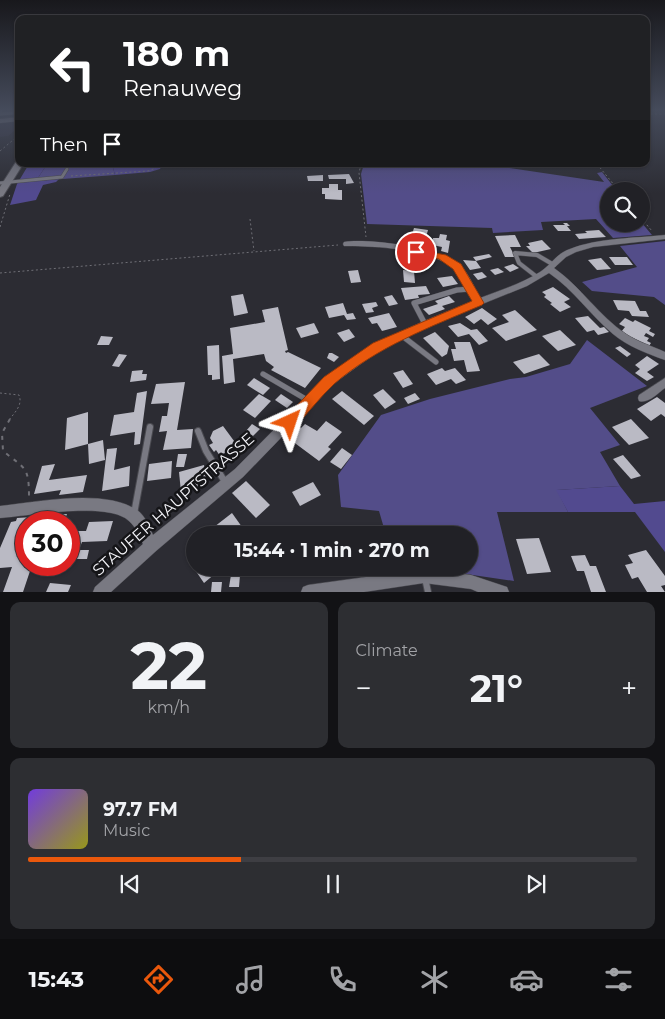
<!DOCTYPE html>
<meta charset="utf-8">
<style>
body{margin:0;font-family:Montserrat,sans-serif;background:#2d2e32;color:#f1f3f6;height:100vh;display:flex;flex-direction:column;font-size:19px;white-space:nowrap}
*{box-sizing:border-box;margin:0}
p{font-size:16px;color:#a2a3a7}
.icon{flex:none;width:28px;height:28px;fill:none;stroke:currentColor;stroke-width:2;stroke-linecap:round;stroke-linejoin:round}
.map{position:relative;height:592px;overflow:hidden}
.side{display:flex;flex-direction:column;gap:10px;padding:10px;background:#121215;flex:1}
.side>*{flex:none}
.top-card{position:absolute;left:15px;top:15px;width:635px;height:152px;border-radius:10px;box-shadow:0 1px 4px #0004,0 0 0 1px #3e3e43;background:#202124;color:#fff;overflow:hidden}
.controls{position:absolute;left:600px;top:182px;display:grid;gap:10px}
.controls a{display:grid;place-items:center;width:50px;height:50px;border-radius:50%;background:#212126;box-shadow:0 1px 4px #0004,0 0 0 1px #3e3e43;font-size:25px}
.speed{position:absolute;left:15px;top:511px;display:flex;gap:10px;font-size:25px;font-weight:700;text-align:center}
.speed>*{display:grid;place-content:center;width:65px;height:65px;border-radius:50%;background:#212126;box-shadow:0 1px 4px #0004,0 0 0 1px #3e3e43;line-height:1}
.speed .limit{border:8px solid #d22;background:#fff;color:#111}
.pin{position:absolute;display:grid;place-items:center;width:42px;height:42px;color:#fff;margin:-21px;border:2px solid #fff;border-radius:50%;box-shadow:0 1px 5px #0007}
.me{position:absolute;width:55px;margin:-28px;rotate:42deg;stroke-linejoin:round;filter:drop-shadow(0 0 4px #0008)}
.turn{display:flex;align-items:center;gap:18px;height:105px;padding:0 25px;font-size:22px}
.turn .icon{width:65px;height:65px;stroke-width:2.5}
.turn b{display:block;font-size:35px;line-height:42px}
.then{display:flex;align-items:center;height:48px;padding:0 25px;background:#0003;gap:10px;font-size:19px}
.big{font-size:38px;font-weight:700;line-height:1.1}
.side .card{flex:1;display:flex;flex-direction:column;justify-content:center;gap:8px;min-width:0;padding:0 18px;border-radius:10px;background:#2d2e32}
.side .dial{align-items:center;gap:0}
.dial b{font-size:65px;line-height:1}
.song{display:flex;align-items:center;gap:15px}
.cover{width:60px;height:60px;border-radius:8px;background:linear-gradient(135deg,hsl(260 70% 55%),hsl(60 70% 35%))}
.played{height:5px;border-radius:2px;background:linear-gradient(90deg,#ea580c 35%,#3e3e43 35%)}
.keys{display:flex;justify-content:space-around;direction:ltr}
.heat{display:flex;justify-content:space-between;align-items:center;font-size:28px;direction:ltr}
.side .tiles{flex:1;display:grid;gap:10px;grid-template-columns:1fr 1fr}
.card:last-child{grid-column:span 2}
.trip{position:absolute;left:186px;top:526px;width:292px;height:50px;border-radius:25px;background:#212126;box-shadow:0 1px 4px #0004,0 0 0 1px #3e3e43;font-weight:700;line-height:50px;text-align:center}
.menu{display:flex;height:80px;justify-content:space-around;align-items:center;background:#0d0d0f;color:#a2a3a7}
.menu .icon{width:35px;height:35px}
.menu .active{color:#ea580c}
.menu b{font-size:22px;color:#f1f3f6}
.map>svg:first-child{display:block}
</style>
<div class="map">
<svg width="665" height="592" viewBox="0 0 665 592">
<rect width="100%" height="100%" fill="#2c2c33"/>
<polygon fill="#33323f" points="0,110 19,110 19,127 8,136 0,137"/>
<g fill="#534d89">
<polygon points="47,164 112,164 115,175 36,181"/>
<polygon points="364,164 482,164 604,182 597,173 602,172 617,191 609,191 609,224 641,224 641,222 652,235 613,238 596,219 541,222 543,230 493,233 492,228 367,224 361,174"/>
<polygon points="665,241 665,305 654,297 592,291 582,282 637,267 620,246"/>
<polygon points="587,340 647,386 590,408 620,445 600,452 620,486 557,490 568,512 497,512 514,581 425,568 470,568 470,535 386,535 379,511 341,507 338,475 381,415 430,399 510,379 526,377 570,364"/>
</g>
<g fill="#524a8f">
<polygon points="29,164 47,164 36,181 59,179 56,182 43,185 36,200 10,205 17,184"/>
<polygon points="112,164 162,164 162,165 160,169 150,172 115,175"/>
<polygon points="620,486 634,504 665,501 665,552 635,512 568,512 556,490"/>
</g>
<g fill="#babac4">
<polygon points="349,174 354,183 346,184 346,179 329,179 328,175"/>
<polygon points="323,175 323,181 308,181 307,176"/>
<polygon points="329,184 338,184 338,190 342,190 342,200 325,199 325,194 322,194 322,188 329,188"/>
<polygon points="563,223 567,223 570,226 567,226 571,231 558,231 553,225 565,225"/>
<polygon points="414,228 428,230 424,244 410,241"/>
<polygon points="599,230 606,237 579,239 575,234 587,233 585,231"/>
<polygon points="440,234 447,235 446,240 450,241 448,253 441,251 442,247 432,245 433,238 439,238"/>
<polygon points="515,235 521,247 510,247 515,257 505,257 495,236"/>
<polygon points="542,240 551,249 533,253 526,246 530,246 528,243"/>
<polygon points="489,254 492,257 476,261 481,268 470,270 463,260 476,261 473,257"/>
<polygon points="609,257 627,257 633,265 615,265"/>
<polygon points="601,258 611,269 597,270 588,260"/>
<polygon points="513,264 519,268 510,272 504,267"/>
<polygon points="498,268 504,272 495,275 490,270"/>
<polygon points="358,270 361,282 351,283 348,271"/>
<polygon points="403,270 414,271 415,283 404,282"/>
<polygon points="482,272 487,277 478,280 473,274"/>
<polygon points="452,276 458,284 443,287 437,278"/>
<polygon points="426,286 430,294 418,295 419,298 405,300 401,288"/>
<polygon points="553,287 570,299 564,302 571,307 560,312 550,304 552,303 544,297 546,295 542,292"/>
<polygon points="243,294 248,313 234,316 231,296"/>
<polygon points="392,295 398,304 389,306 384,297"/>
<polygon points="449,296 455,302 442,306 445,309 429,315 423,309 438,304 435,301"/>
<polygon points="613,300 635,301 640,311 646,311 649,317 632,316 629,311 618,310"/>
<polygon points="376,302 378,306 372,308 374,312 366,313 362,304"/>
<polygon points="343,303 347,314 353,313 356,319 347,320 344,315 329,318 325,307"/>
<polygon points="278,307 288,350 285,351 286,353 288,352 321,368 305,388 271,370 274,367 266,361 264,354 233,359 235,382 224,384 222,356 233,354 230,328 265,322 262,310"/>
<polygon points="482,308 497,319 488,325 481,319 474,324 465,317"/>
<polygon points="515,310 537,330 506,341 492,328 509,322 502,315"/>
<polygon points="389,313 397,327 382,331 377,323 372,324 368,318"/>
<polygon points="588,316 600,328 604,327 609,332 598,335 594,330 587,332 575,318"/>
<polygon points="625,318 633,322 635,320 651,328 649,331 655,334 653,337 646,333 644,336 649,338 647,341 651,343 649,346 621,332 625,327 619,324"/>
<polygon points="314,323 319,333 301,338 296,328"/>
<polygon points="460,323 471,330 477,329 488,341 479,345 469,334 458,337 448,326"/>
<polygon points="349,329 355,337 344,342 337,333"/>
<polygon points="560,330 576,345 558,351 542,336"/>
<polygon points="435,332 449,346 447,354 442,357 423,338"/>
<polygon points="101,336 113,337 109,345 97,345"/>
<polygon points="454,342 470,342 480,371 467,372 464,360 454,361 451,349 456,349"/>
<polygon points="219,345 220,379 212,380 212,375 208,375 207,346"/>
<polygon points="620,346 631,354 627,357 615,348"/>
<polygon points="329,353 332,353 339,357 334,362 327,358"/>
<polygon points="119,354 127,355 119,367 112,366"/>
<polygon points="539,354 550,365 524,374 513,362"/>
<polygon points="647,356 659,364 647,372 654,377 647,381 635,373 640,369 635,365"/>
<polygon points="442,368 445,371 455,368 466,380 456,384 451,379 436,385 427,374"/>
<polygon points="143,370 142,374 147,374 146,380 130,382 132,371"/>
<polygon points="403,370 413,384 403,388 393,373"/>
<polygon points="254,378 270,388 263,395 247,385"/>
<polygon points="185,382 177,430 193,429 191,448 163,450 167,431 159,432 162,416 167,416 169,403 151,404 156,384"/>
<polygon points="383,389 396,402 385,409 373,395"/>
<polygon points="147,391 140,444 134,445 135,432 110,436 114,415 134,412 137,393"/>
<polygon points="342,391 374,416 364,425 332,399"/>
<polygon points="415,393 420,399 408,404 404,398"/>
<polygon points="259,394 271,401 255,418 243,410"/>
<polygon points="281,394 293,402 287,408 275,400"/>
<polygon points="657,397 665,403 665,417 661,414 651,421 637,409"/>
<polygon points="88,412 88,444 103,440 105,460 89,464 88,444 65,450 67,418"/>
<polygon points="631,419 649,438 629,445 612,427"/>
<polygon points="326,421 342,432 328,447 331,449 319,461 288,438 299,427 301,428 305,424 317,431"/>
<polygon points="252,424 260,429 253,436 246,431"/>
<polygon points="223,426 237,445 220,456 216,450 214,452 209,445 213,443 210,438 213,431"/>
<polygon points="117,448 114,470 130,466 129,486 102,491 107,449"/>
<polygon points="342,448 352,455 341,469 330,462"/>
<polygon points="178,454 187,454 184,467 176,467"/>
<polygon points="623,455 641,476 631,479 613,459"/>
<polygon points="172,461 171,478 147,481 149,464"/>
<polygon points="55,464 49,480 87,475 83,492 59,495 61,490 34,494 42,466"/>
<polygon points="204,465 207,484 181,492 179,472"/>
<polygon points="246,481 270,505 256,518 232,493"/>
<polygon points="313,482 321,495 300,506 292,492"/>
<polygon points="232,513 242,527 232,535 220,535 214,527"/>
<polygon points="67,514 64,522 26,522 26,549 19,549 17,555 26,554 26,565 32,565 23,592 3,592 12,567 0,568 0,548 11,522 16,521 17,518 33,517 31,520 45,519 47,515"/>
<polygon points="113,521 107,541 82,542 79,550 89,550 87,559 69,559 69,531 86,531 89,522"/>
<rect x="241" y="532" width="19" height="3"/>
<polygon points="539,538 551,572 527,574 516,539"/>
<polygon points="646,550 665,576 665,585 661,586 665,592 647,592 638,577 632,579 625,565 633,563 628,555"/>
<polygon points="585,555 590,566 596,566 606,592 591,592 584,571 577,571 571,556"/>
<polygon points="195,561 195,568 222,568 204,583 191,564"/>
<polygon points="272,568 301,568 301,571 272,573"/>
<polygon points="231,575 240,575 239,587 229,587"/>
<polygon points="212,582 222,582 221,592 211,592"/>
<polygon points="50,583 71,585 68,592 46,592"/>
</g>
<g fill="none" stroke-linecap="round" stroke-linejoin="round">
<defs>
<g id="lane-far3">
<polyline points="1,110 0,114 12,113"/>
<polyline points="0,183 62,177 67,169"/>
</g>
<polyline id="lane-far2" points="537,277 519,263 515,253 537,255 554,265"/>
<g id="lane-far1">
<polyline points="425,324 414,303 457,290 470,289"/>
<polyline points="401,335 436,362"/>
<polyline points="263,374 309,401"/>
</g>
<g id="lane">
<polyline points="198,431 206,451 225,482"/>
<polyline points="134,514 150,427"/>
<polyline points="425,578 428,592"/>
</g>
<g id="street">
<polygon points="19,117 19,121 0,123 0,119"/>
<path d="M665 235V239L593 247 576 252 566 257 554 268C581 287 599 316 626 334 638 342 652 346 665 352V360C648 354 627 346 613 334 590 315 574 290 549 273L527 286 428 326 380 350 333 384 243 477 156 551 111 592H93L95 587 143 544C139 536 136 527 129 521 109 501 28 516 0 518V506C37 502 104 488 137 510 145 515 149 527 153 535L235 469 325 378 374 344 422 322 473 301C467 291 463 276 453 268 431 249 375 246 347 246H344L343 244 344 242C369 238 441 248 460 265 469 274 474 287 480 298 500 290 521 284 540 272 551 265 557 253 570 249 597 238 636 238 665 235Z"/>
<path d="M665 378V388C658 393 648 404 639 401L638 398 639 395Z"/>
<polygon points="424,569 471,575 507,587 509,592 478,592 471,589 424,583 364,592 301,592 303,587 308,585"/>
</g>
<polygon id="secondary" points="19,161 19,164 23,164 3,196 0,197 0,187 16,162"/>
</defs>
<use href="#lane-far3" stroke="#4a4a50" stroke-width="4"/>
<use href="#lane-far2" stroke="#4a4a50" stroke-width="5"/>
<use href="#lane-far1" stroke="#4a4a50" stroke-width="6"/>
<use href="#lane" stroke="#4a4a50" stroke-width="8"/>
<use href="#street" stroke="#4a4a50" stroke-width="1"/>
<use href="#secondary" stroke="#4a4a50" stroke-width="2"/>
<g stroke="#6f6f76" stroke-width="1" stroke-dasharray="2 2.5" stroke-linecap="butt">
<polyline points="646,114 665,114"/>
<polyline points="0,151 19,135"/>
<polyline points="361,164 359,173 366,237"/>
<polyline points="597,164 619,191"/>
<polyline points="71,176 148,171 156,168 159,164"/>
<polyline points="641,218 652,231"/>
<polyline points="250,219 254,251"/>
<polyline points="0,227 10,194"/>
<polyline points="0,273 338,245"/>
<path d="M0 393 19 395C23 405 15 412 9 420"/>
</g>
<path stroke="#6f6f76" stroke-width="2" stroke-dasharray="4 5.5" stroke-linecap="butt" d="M10 419 2 433 3 451C25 469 29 466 29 497"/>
<use href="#lane-far3" stroke="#797982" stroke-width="3"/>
<use href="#lane-far2" stroke="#797982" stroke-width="4"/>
<use href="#lane-far1" stroke="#797982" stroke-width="5"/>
<use href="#lane" stroke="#797982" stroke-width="6"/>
<use href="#street" fill="#797982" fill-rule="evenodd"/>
<use href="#secondary" fill="#797982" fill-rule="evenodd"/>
</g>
<linearGradient id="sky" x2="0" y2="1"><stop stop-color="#18181c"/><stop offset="0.57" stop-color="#454b5b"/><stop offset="1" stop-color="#454b5b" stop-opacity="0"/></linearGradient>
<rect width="665" height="193" fill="url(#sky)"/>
<path fill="#ea580c" stroke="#983908" d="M413 249 446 255 461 264 484 303 482 305C430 327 377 347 334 384 320 397 308 413 295 427L290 428 285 427 282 422 285 418 324 377 373 343 472 301 453 269 439 259 413 254Z"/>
<g text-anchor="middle" stroke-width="5" stroke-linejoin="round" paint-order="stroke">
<g font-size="16" fill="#f4f4f9" stroke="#151518">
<text transform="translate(173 504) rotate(-41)" y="6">STAUFER HAUPTSTRASSE</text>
</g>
</g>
</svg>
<div class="controls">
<a><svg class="icon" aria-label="search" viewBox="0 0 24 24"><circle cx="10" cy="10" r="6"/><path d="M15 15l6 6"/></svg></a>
</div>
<div class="speed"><div class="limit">30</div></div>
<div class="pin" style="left:416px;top:252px;background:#d93025"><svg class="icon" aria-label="arrive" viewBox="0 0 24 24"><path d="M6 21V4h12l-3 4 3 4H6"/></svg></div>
<svg class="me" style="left:290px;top:422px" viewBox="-20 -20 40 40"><path d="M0-17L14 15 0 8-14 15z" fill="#ea580c" stroke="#fff" stroke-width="4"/></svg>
<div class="trip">15:44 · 1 min · 270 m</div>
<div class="top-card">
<div class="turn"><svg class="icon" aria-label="left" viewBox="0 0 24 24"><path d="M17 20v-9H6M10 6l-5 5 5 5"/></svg><div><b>180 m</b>Renauweg</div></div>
<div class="then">Then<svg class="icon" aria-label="arrive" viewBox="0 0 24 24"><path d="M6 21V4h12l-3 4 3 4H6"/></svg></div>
</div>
</div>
<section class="side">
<div class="tiles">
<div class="card dial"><b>22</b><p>km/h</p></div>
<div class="card"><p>Climate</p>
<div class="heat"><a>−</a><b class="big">21°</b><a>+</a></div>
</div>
<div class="card">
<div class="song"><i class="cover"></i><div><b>97.7 FM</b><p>Music</p></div></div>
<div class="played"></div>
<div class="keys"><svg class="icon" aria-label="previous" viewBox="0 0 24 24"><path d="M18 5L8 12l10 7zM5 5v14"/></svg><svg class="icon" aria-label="pause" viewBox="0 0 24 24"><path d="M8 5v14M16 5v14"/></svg><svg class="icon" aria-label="next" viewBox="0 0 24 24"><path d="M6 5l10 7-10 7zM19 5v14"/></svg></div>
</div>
</div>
</section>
<nav class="menu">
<b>15:43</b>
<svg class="icon active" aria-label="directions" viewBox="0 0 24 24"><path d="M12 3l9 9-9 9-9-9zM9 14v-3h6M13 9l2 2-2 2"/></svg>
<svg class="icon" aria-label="music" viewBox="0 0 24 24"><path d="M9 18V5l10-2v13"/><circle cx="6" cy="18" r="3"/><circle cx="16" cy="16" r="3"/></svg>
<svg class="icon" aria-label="phone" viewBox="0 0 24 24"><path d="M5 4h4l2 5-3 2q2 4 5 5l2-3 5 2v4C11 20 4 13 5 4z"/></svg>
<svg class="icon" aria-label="climate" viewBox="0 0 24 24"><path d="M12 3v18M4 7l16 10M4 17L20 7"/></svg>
<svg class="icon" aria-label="car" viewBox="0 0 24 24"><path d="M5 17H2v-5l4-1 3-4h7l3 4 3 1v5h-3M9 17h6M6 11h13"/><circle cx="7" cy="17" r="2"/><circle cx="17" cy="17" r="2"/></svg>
<svg class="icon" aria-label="filters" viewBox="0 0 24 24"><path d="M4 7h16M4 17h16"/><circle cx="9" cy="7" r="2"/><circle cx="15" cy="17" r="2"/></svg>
</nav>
